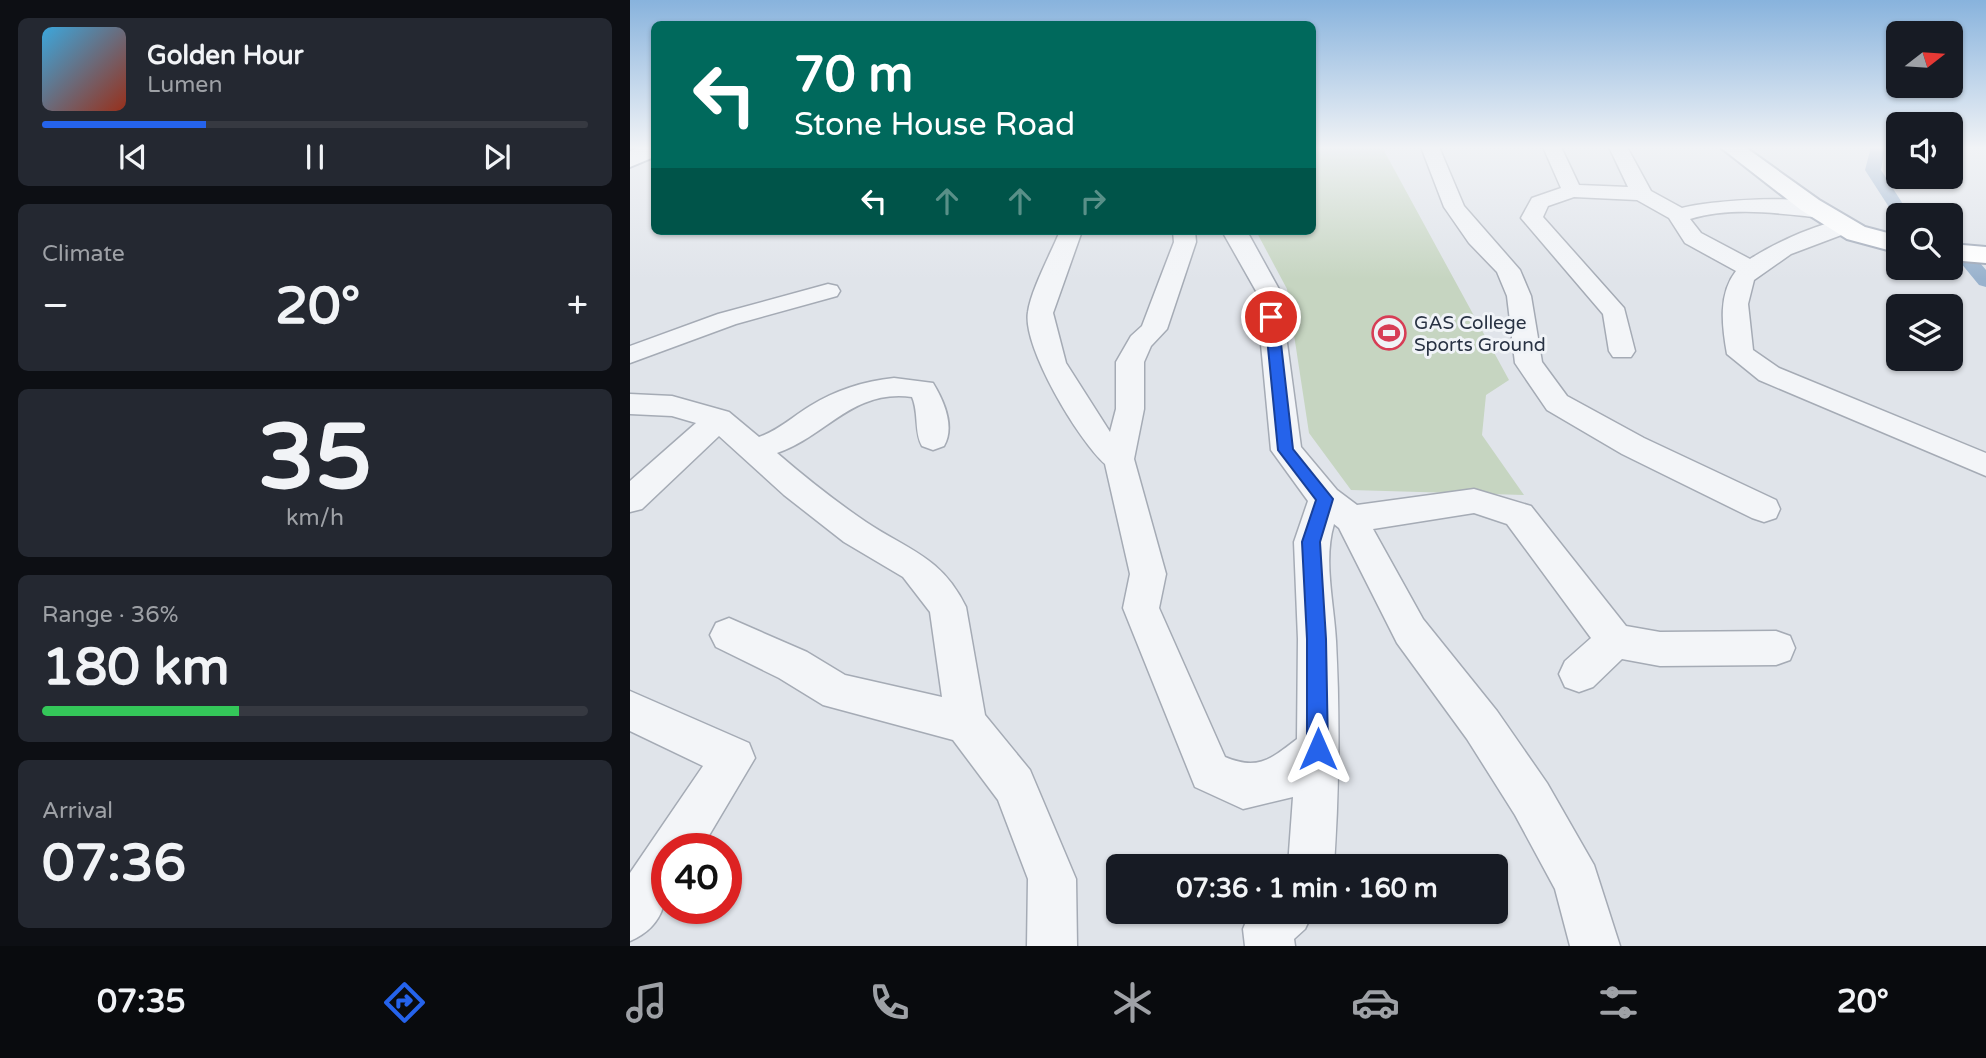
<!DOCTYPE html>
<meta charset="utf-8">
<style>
body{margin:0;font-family:"Varela Round",sans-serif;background:#242831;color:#f1f3f6;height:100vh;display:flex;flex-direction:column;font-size:26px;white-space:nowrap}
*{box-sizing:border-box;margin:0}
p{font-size:23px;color:#9ea1a6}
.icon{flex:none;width:38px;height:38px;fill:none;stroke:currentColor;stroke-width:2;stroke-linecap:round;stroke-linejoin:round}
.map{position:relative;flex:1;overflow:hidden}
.details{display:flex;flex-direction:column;gap:18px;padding:18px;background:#0d0f14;width:630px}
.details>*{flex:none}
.top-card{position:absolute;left:21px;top:21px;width:665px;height:214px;border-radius:10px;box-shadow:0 2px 5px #0004;background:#00695c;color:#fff;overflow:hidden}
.needle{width:46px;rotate:73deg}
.tools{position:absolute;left:1256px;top:21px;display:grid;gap:14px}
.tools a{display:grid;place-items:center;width:77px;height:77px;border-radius:10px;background:#171b24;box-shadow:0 2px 5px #0004;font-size:35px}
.speed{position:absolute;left:21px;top:833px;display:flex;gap:14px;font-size:35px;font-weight:700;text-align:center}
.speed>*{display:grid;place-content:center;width:91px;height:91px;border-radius:50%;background:#171b24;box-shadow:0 2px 5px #0004;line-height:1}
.speed .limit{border:10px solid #d22;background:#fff;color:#111}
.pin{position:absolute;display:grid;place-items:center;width:60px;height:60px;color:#fff;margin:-30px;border:4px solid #fff;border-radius:50%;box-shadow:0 2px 7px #0007}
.me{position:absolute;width:77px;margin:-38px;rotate:0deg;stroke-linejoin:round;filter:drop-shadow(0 0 5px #0008)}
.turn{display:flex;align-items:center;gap:24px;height:147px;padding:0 28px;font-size:32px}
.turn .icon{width:91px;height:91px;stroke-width:2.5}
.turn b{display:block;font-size:49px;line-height:60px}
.lanes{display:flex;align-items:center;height:66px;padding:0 28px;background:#0003;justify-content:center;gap:35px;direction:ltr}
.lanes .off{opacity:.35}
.big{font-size:52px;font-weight:700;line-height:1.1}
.details .widget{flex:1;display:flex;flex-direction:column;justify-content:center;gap:10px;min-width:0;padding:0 24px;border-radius:10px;background:#242831}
.details .dial{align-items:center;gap:0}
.dial b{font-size:91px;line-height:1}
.song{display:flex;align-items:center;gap:21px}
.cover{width:84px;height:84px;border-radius:10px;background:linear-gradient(135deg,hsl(200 70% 55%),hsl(10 70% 35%))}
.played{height:7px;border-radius:4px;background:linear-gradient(90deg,#2563eb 30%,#363941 30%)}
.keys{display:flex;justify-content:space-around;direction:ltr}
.heat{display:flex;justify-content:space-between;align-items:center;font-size:38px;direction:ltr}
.charge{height:10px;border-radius:5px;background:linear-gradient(90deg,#34c759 36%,#363941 0)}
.trip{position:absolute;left:476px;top:854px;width:402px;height:70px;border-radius:10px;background:#171b24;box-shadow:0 2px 5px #0004;font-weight:700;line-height:70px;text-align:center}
.menu{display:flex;height:112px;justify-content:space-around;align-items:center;background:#090b0e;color:#9ea1a6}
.menu .icon{width:49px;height:49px}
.menu .current{color:#2563eb}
.menu b{font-size:32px;color:#f1f3f6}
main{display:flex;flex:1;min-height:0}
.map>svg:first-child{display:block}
</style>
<main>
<section class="details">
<div class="widget">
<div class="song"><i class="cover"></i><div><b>Golden Hour</b><p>Lumen</p></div></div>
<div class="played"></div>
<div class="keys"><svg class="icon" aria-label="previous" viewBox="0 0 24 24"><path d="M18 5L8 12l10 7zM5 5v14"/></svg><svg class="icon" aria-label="pause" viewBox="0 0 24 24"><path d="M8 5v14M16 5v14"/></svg><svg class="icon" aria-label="next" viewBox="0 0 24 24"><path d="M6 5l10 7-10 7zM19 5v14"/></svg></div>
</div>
<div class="widget"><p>Climate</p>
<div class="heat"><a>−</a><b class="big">20°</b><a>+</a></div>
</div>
<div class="widget dial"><b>35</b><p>km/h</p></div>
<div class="widget"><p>Range · 36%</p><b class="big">180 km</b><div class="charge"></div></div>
<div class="widget"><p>Arrival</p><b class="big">07:36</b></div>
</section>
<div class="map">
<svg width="1356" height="946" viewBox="0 0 1356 946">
<rect width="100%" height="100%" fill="#e0e4ea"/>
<polygon fill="#c6d5c1" points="683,147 752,147 879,380 856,395 852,435 894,495 721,490 679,433 657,289 626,231 682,231"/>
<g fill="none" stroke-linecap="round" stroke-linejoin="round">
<g fill="#99b2cd" fill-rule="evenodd">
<polygon points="1241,147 1255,147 1251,170 1280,215 1269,215 1266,218 1235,170"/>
<polygon points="1321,235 1327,236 1356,270 1356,287 1349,285 1321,251"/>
</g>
<defs>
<g id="minor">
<polygon points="791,147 809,147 834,206 890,270 901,296 912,362 937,396 1014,438 1146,500 1150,509 1146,518 1134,522 1122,518 992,454 917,410 885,363 877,296 867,272 839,243 814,207"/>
<path d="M913 147H931L949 185 998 187 979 147H997L1021 191 1052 208C1076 201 1185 191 1200 211 1193 220 1184 217 1175 216 1136 212 1098 208 1060 219L1071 233 1120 259C1140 246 1199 216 1222 221L1225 226 1222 231 1161 254 1124 280 1118 304 1123 350 1149 368 1356 453V476L1129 380 1097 354C1092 326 1088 294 1106 271L1055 243 1039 218 1007 200 944 197 918 206 913 217 994 308 1005 351 1001 357H983L979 351 973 314 891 218 902 198 931 188Z"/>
<path d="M430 231H452L423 313 436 363 480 432 486 409V362L501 336 512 326 544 242 543 231H565L566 242 537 329 521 346 514 362V409L504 459 536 574 529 608 595 757C628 771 641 759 667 739L668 639 664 542 678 501 641 450 626 291 592 231 618 233 650 291 671 447 707 490 727 505 844 489 901 506 996 626 1030 632 1146 631 1160 636 1165 648 1160 660 1146 665 1030 666 992 659 963 687 949 692 935 687 929 674 935 661 961 638 877 524 844 513 743 529 793 619 867 711 917 783 964 865 990 946H940L925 889 885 815 837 739 767 643 709 528 704 524C693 560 704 603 706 641 710 716 709 791 704 866H658L663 797 613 809 565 787 493 608 500 574 475 464C449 441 392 347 398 312 401 290 421 253 430 231Z"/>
<polygon points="198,284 207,286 210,291 207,296 106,324 0,363 0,346 88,314"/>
<path d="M264 378 303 383C314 401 325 427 314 446L303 450 292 446C284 432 289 413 282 397 222 389 197 436 147 453 176 478 205 501 236 522 278 550 312 557 336 607L355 715 400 770 446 879 447 946H397L398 879 368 800 323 740 193 705 149 678 86 647 80 635 86 623 99 618 177 652 215 675 312 697 300 612 273 577 214 542 154 495 89 436 12 509 0 512V481L66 423 42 416 0 414V394L42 396 99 412 129 437C149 430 162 417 180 406 206 390 234 381 264 378Z"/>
<path d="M0 691 119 743 125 758 71 849H37C37 888 42 923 0 941V873L73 766 0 731Z"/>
<polygon points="620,912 683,912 675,929 664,939 665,946 615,946 613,929"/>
</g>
<g id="major">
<polygon points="1090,147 1115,147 1189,200 1235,227 1269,236 1269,253 1217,239 1171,210"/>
<polygon points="1321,244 1356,247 1356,263 1321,260"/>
</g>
<polygon id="highway" points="9,147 24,147 24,157 0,167 0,151"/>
</defs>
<use href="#minor" stroke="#a5abb5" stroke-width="3"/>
<use href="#major" stroke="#9fa8b7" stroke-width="4"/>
<use href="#highway" stroke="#8792a2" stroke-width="4"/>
<use href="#minor" fill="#f3f5f8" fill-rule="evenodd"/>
<use href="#major" fill="#fff" fill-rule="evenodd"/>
<use href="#highway" fill="#fff" fill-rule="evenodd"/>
</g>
<linearGradient id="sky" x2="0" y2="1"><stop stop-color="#88b3dd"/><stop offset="0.53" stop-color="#f1f3f6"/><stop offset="1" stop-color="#f1f3f6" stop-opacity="0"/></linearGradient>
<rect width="1356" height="279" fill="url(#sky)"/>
<polygon fill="#2563eb" stroke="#184099" stroke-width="2" points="641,313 648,317 663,449 703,499 690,542 696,639 698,749 695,756 688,759 680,756 677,749 677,639 672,542 686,500 648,450 635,317"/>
<defs>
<symbol id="stadium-ring" viewBox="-11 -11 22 22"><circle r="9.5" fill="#f0f3f7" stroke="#d73d55" stroke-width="1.5"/><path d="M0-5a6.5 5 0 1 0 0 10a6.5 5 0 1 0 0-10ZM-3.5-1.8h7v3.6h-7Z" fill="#d73d55"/></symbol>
</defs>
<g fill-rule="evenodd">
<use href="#stadium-ring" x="740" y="314" width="38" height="38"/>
</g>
<g text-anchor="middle" stroke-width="6" stroke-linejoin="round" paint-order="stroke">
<g font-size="19" fill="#283243" stroke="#f0f3f7" text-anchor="start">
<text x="784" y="329">GAS College<tspan x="784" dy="22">Sports Ground</tspan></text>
</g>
</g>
</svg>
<div class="tools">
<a><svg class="needle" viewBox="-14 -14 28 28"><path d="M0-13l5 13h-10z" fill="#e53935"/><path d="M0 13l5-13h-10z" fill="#9ea1a6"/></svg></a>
<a><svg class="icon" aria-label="sound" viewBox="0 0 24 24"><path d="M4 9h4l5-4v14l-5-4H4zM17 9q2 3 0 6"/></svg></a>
<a><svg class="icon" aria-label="search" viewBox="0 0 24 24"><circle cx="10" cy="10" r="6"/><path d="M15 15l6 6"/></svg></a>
<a><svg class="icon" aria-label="layers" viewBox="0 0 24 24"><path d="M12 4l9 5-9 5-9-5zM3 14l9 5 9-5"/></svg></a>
</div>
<div class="speed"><div class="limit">40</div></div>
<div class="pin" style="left:641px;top:317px;background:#d93025"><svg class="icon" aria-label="arrive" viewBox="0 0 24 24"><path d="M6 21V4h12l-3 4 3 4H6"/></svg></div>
<svg class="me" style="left:688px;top:749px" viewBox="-20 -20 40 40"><path d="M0-17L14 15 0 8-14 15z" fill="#2563eb" stroke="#fff" stroke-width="4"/></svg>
<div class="trip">07:36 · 1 min · 160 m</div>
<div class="top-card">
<div class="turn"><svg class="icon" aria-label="left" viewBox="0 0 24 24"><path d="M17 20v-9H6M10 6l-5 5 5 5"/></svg><div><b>70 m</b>Stone House Road</div></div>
<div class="lanes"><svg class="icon" aria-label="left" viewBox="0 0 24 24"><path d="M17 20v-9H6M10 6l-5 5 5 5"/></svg><svg class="icon off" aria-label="ahead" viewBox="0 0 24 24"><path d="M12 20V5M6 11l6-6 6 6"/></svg><svg class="icon off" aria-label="ahead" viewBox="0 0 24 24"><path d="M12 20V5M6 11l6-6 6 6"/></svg><svg class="icon off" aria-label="right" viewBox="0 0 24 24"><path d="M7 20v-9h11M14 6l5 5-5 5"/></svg></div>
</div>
</div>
</main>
<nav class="menu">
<b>07:35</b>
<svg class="icon current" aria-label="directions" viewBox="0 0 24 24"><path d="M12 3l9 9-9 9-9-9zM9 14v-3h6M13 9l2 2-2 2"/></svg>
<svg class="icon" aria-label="music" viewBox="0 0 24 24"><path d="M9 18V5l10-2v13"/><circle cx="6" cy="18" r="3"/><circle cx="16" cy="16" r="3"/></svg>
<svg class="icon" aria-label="phone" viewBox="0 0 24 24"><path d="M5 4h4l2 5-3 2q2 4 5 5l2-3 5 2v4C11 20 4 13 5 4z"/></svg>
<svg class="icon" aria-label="climate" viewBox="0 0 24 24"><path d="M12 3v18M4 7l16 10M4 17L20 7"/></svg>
<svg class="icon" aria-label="car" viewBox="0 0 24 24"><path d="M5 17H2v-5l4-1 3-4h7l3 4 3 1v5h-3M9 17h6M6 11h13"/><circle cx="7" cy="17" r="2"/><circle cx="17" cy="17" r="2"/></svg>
<svg class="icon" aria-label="filters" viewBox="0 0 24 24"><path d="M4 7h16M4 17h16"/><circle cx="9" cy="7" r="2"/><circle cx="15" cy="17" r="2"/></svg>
<b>20°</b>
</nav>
